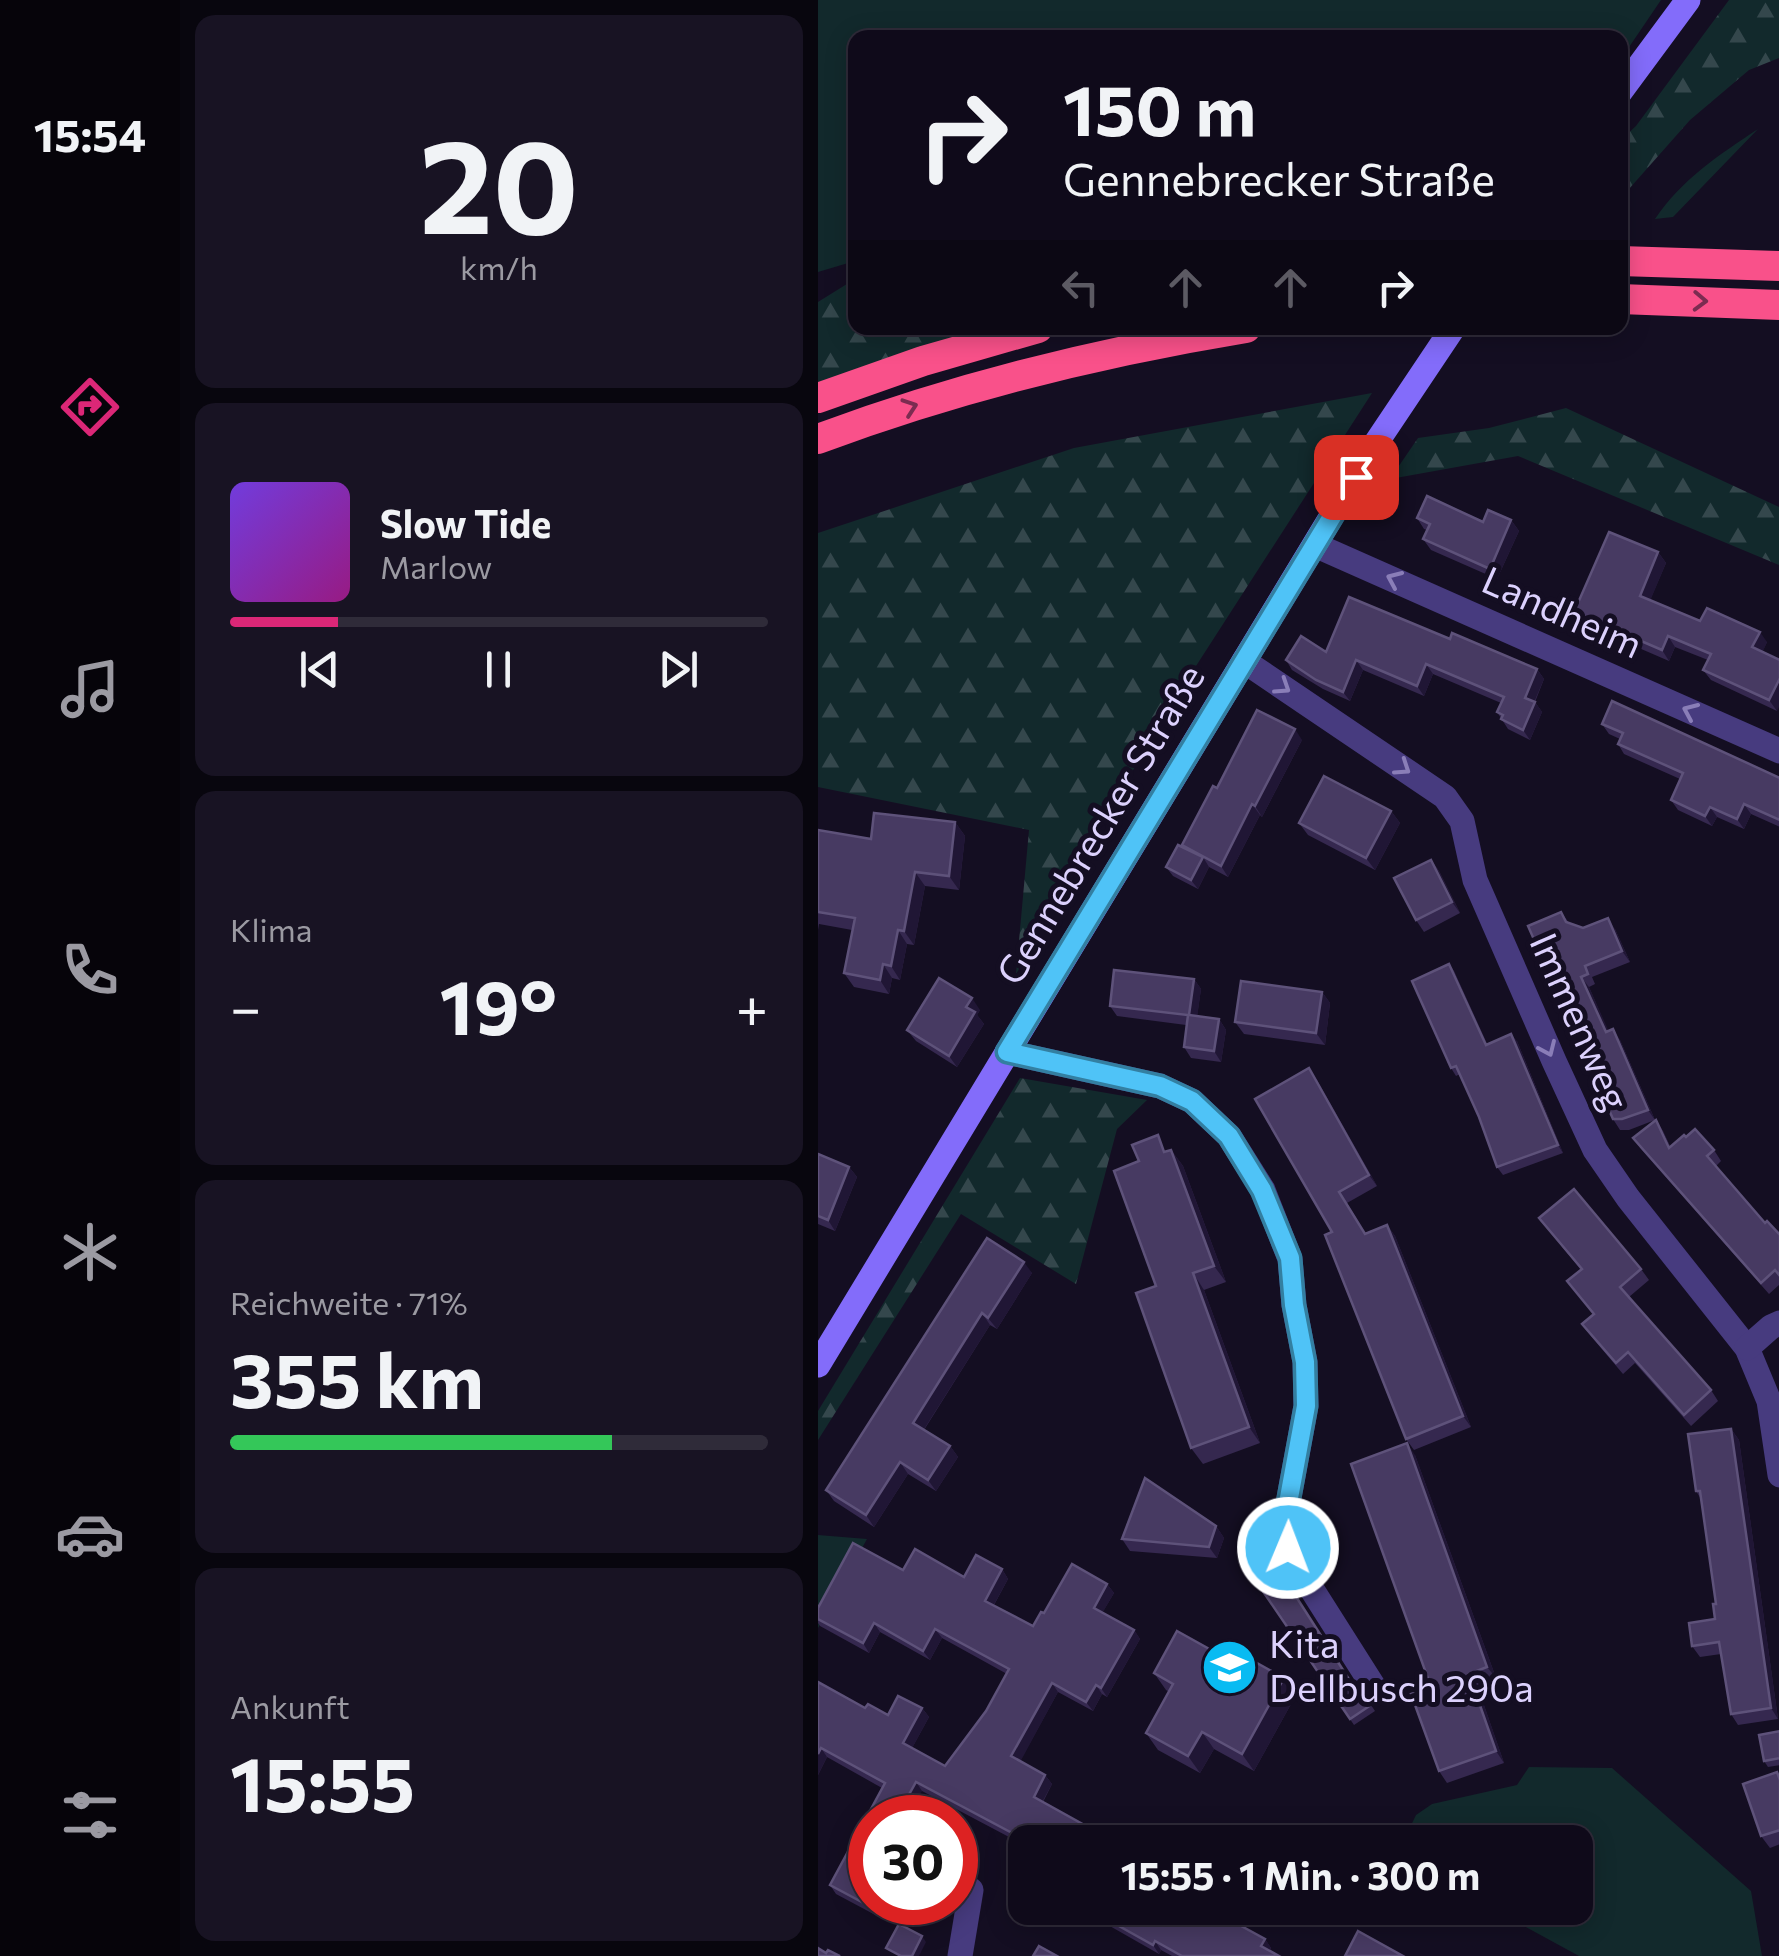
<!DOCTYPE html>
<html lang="de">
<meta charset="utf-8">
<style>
body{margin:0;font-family:Commissioner,sans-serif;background:#181323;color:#f1f3f6;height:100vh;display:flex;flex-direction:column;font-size:38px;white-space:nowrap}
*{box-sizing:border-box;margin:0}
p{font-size:32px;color:#9b9aa2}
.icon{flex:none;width:55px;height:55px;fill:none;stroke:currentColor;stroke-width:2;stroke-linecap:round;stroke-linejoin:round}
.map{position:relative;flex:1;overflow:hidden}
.sheet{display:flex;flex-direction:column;gap:15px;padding:15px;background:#08060e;width:638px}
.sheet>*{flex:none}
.guide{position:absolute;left:30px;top:30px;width:780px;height:305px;border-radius:20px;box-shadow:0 5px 25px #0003,0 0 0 2px #2f2b39;background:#0f0a1a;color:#f1f3f6;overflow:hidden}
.speed{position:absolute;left:30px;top:1795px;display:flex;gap:20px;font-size:50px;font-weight:700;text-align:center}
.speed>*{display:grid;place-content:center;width:130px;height:130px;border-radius:50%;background:#0f0a1a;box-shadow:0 5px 25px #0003,0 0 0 2px #2f2b39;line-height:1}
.speed .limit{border:15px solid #d22;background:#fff;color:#111}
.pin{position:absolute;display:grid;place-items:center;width:85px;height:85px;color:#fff;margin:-42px;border-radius:20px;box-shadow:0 5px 15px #0006}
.me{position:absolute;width:110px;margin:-55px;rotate:1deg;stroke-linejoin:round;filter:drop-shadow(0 0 8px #0008)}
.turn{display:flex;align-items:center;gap:35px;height:210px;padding:0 50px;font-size:45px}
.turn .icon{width:130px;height:130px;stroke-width:2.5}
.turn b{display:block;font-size:70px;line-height:85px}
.lanes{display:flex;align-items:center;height:95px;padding:0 50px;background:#0003;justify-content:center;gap:50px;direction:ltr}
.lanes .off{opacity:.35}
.big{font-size:75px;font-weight:700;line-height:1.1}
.sheet .widget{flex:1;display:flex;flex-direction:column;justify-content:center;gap:15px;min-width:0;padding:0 35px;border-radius:20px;background:#181323}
.sheet .dial{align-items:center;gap:0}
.dial b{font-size:130px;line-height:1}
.song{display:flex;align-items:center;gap:30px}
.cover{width:120px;height:120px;border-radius:15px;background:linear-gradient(135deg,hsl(260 70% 55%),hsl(310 70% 35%))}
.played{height:10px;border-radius:5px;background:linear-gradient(90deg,#db2777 20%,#2f2b39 20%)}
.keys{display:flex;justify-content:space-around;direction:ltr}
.heat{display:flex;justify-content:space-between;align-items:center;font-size:55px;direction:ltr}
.charge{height:15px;border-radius:8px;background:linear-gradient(90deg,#34c759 71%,#2f2b39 0)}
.trip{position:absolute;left:190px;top:1825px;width:585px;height:100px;border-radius:20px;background:#0f0a1a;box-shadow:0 5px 25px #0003,0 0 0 2px #2f2b39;font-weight:700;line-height:100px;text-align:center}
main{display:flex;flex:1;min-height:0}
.dock{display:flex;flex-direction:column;width:180px;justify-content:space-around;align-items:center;background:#06040a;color:#9b9aa2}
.dock .icon{width:70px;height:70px}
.dock .selected{color:#db2777}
.dock b{font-size:45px;color:#f1f3f6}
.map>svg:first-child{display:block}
</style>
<main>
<nav class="dock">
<b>15:54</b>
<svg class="icon selected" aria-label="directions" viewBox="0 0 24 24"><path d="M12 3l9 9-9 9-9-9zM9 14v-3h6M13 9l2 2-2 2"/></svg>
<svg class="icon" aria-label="music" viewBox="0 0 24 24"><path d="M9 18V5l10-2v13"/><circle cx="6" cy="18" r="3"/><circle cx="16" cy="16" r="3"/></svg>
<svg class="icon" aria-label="phone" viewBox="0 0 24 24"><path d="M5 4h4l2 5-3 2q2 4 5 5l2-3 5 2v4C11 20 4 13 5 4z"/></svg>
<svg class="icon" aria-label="climate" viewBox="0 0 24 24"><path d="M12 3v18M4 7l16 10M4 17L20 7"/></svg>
<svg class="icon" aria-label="car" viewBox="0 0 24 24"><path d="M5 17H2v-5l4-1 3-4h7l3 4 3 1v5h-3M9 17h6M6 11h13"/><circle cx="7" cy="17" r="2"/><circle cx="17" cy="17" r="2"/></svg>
<svg class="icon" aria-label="filters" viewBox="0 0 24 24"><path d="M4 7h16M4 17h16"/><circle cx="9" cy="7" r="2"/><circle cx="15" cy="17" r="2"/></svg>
</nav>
<section class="sheet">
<div class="widget dial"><b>20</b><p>km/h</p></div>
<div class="widget">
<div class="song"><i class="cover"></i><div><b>Slow Tide</b><p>Marlow</p></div></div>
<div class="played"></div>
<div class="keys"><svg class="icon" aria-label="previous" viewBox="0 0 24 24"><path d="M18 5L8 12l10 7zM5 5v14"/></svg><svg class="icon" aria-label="pause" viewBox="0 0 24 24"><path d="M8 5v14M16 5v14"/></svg><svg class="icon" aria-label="next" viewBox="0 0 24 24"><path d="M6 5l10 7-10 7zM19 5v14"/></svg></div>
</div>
<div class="widget"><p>Klima</p>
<div class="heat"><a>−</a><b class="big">19°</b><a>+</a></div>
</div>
<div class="widget"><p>Reichweite · 71%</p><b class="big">355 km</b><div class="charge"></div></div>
<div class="widget"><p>Ankunft</p><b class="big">15:55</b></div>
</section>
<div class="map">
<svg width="962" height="1956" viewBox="0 0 962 1956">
<defs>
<pattern id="forest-firs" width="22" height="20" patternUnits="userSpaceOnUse" patternTransform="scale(2.5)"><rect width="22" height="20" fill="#12292c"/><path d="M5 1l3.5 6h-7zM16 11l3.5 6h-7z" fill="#34474c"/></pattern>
</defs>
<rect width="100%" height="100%" fill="#140e22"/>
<g fill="#12292c">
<polygon points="0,0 843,0 803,59 802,38 38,38 37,261 0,272"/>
<path d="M940 129 855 217 837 219C864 179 901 155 940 129Z"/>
<polygon points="0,1535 49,1539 0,1628"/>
<polygon points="711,1767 794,1768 933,1891 944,1956 761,1956 673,1908 758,1908 758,1842 585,1842 598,1815 614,1804 699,1785"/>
</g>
<g fill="url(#forest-firs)">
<polygon points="911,0 961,0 961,58 931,70 872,120 803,198 803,140 818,126"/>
<polygon points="37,279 38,328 171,328 0,383 0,302"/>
<polygon points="554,393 349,711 198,974 211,830 0,787 0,533 256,448"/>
<polygon points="748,408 961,507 961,565 700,456 572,479 600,438 671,428"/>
<polygon points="202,1078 329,1100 299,1129 258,1284 143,1214 0,1440 0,1411"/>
</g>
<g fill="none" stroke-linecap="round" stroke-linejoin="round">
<g stroke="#473b7f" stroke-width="25">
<polyline points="497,545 962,751"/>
<polyline points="426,661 627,797 644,821 657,880 736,1061 777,1150 810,1198 929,1348 951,1401 962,1475"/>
<polyline points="189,1052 342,1086 374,1101 411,1136 445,1190 472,1259 476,1305 487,1362 488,1406 468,1514 470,1548 474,1558 559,1692"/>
<polyline points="929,1348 953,1327 962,1323"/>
<polyline points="142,1956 153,1890"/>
</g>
<g stroke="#836cfa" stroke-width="25">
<polyline points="802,92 870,0"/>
<polyline points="0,1365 558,443 635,328"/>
</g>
<g stroke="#f9518a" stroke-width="30">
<polyline points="802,261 962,266"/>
<polyline points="802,299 962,305"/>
<polyline points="0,398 105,361 220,328"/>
<path d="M0 439C139 387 282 352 428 328"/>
</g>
</g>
<g fill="#35284f">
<polygon points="599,518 665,522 693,520 701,531 679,579 613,550 605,539 609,530 606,529"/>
<polygon points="840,552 848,563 832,600 882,621 949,642 944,652 959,711 893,680 885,670 890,660 857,647 851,661 763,623 756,612"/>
<polygon points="632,639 719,669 726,679 717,702 724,712 712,740 690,729 679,712 683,703 615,674 606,696 545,670 532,701 505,689 474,670 468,660 508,652"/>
<polygon points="784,724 962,778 962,827 933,814 926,829 899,817 894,826 860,810 853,800 862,779 806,754 800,744 802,739 791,734"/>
<polygon points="484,740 444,817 442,815 410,877 391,867 380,889 355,876 348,867 366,848 399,788"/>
<polygon points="573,811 582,823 557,870 490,835 481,823"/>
<polygon points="137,822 147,836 141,890 107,886 96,945 89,944 82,980 74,978 71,994 36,987 26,973 34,930 1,924 0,930 0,830 53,839"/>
<polygon points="613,860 621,871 642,913 606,932 598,920"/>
<polygon points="743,912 751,923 765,928 797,929 812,962 774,977 777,984 771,987 790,1031 802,1040 837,1120 845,1131 852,1146 868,1137 896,1150 903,1161 898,1166 947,1223 962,1235 962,1284 951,1294 823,1149 815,1138 837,1120 811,1130 802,1130 795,1119"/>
<polygon points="631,964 636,971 669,1044 699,1041 745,1153 685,1175 679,1167 661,1117 642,1074 638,1076 633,1068"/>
<polygon points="376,979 383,989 379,1016 401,1019 408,1030 403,1062 373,1058 366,1047 368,1025 299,1016 292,1006"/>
<polygon points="504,992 512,1003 507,1045 426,1034 417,1022"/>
<polygon points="162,1010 159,1015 166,1024 139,1067 98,1041 89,1030"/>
<polygon points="499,1080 559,1186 529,1203 547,1233 569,1225 577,1236 653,1427 596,1450 588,1439 514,1232"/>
<polygon points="353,1150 365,1166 408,1282 386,1290 442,1443 385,1464 373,1448 338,1286 350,1151"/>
<polygon points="0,1154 31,1167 39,1177 17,1231 0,1224"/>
<polygon points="721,1218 823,1269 831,1280 811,1297 893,1390 900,1401 873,1426 817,1363 805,1374 772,1335 764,1324 775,1314 749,1281 763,1270"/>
<polygon points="169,1238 214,1273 179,1329 172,1325 106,1430 132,1446 140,1457 118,1491 90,1474 56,1527 16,1501 8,1490"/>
<polygon points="913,1429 921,1440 960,1719 920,1725 913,1714 903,1654 882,1657 874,1646 897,1619 898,1604 883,1499 878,1491"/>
<polygon points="597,1455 678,1678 659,1685 686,1763 629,1783 621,1771 613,1687"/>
<polygon points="398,1526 406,1538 399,1558 312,1551 304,1539"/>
<polygon points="184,1569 190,1579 176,1605 215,1626 226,1613 289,1584 296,1593 284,1613 316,1630 322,1639 289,1697 284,1694 275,1711 240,1692 202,1761 227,1775 234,1784 225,1802 290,1842 208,1842 208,1846 104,1791 52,1818 52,1902 72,1902 63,1918 18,1894 12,1885 64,1788 9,1757 0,1775 0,1682 47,1708 70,1715 104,1708 111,1717 94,1748 127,1766 168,1711 189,1674 124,1638 112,1660 62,1632 51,1653 2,1626 0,1623 0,1608 85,1570 146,1577"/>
<polygon points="440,1584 542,1695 553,1705 557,1711 536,1725"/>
<polygon points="413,1661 466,1678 478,1695 436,1771 396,1749 382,1773 340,1750 328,1733 351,1692 348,1690 336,1673"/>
<polygon points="962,1731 962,1765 950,1767 946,1761"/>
<polygon points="962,1776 962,1844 952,1848 943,1836"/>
<polygon points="274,1908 408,1908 415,1917 414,1920 447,1939 453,1948 452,1951 461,1956 354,1956 343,1950 341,1954 283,1921 276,1912 278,1909"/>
</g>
<g fill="#201635">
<polygon points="693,520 701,531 679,579 672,569"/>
<polygon points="840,552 848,563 830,606 822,596"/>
<polygon points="942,632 949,642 942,658 934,647"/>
<polygon points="850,636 857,647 851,661 844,650"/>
<polygon points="538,660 545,670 532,701 525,692"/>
<polygon points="608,664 615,674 606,696 599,686"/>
<polygon points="719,669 726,679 714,707 707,698"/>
<polygon points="962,678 962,705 959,711 951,700"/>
<polygon points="717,702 724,712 712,740 705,730"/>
<polygon points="477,729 484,740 444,817 437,806"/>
<polygon points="434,804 442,815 410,877 403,866"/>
<polygon points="926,804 933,814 926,829 919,819"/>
<polygon points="892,807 899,817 894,826 887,816"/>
<polygon points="573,811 582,823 557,870 548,858"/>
<polygon points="137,822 147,836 141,890 131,876"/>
<polygon points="385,857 391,867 380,889 373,880"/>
<polygon points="613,860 621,871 642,913 634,902"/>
<polygon points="97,872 107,886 96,945 86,931"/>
<polygon points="790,918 797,929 812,962 804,951"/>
<polygon points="80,930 89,944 82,980 73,966"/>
<polygon points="65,964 74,978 71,994 62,980"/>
<polygon points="631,964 636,971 673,1052 668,1045"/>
<polygon points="763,977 771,987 796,1043 788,1032"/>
<polygon points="376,979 383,989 378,1026 371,1015"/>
<polygon points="504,992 512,1003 507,1045 498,1033"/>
<polygon points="154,998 162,1010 159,1015 166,1024 139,1067 131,1056 148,1007"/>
<polygon points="401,1019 408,1030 403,1062 396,1051"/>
<polygon points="795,1029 802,1040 837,1120 830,1110"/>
<polygon points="693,1034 699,1041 745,1153 740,1145"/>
<polygon points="491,1068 499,1080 559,1186 551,1175"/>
<polygon points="838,1120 845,1131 858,1159 851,1148"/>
<polygon points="353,1150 365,1166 408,1282 396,1266"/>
<polygon points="31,1167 39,1177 17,1231 10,1220"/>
<polygon points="569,1225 577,1236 653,1427 645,1416"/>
<polygon points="206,1262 214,1273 179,1329 170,1318"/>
<polygon points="375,1273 386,1290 442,1443 431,1427"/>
<polygon points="164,1313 172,1325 103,1434 95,1423"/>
<polygon points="913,1429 921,1440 960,1719 953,1708"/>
<polygon points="589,1443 597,1455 678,1678 669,1667"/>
<polygon points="132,1446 140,1457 118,1491 110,1480"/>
<polygon points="82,1462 90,1474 56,1527 48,1515"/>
<polygon points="398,1526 406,1538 399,1558 391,1547"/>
<polygon points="184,1569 190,1579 173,1610 167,1601"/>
<polygon points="289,1584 296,1593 282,1617 276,1608"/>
<polygon points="56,1623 62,1632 51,1653 45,1643"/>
<polygon points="117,1629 124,1638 112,1660 105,1651"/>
<polygon points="316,1630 322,1639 289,1697 283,1688"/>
<polygon points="651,1674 659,1685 686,1763 678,1751"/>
<polygon points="466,1678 478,1695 436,1771 424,1754"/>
<polygon points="234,1683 240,1692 200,1766 193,1756"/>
<polygon points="278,1685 284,1694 275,1711 268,1702"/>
<polygon points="104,1708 111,1717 92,1752 85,1743"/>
<polygon points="384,1732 396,1749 382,1773 370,1756"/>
<polygon points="3,1748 9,1757 0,1775 0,1754"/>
<polygon points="227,1775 234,1784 222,1806 216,1797"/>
<polygon points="98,1782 104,1791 89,1818 78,1818"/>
<polygon points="60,1902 72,1902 63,1918 57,1909"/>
<polygon points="409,1908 415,1917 411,1925 405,1916"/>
<polygon points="104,1936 108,1942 101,1956 94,1956"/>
<polygon points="447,1939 453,1948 449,1955 443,1946"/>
<polygon points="337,1941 343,1950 341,1954 335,1945"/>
</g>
<g fill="#473a62" stroke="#5e527a" stroke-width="2.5">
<polygon points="609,496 665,522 670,510 693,520 672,569 605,539 612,524 599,518"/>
<polygon points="791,532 840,552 822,596 882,621 889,608 942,632 934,647 962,660 962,678 951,700 885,670 893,654 850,636 844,650 756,612"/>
<polygon points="531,597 632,639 634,633 719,669 707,698 717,702 705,730 683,719 685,715 679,712 686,697 608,664 599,686 538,660 525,692 498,680 468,660 483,636 508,652"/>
<polygon points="794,701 962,778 962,820 926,804 919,819 892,807 887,816 853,800 865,773 800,744 805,733 784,724"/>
<polygon points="439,710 477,729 437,806 434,804 403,866 364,845 395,786 399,788"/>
<polygon points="506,776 573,811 548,858 481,823"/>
<polygon points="56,813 137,822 131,876 97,872 86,931 80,930 73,966 65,964 62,980 26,973 37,918 0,912 0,830 53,839"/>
<polygon points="360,845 385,857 373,880 348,867"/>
<polygon points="613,860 634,902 598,920 576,878"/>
<polygon points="743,912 748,922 765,928 790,918 804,951 767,966 770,974 763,977 788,1032 795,1029 830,1110 804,1119 795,1119 710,926"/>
<polygon points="631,964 668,1045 693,1034 740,1145 679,1167 661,1117 638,1066 633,1068 594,981"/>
<polygon points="296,970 376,979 371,1015 401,1019 396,1051 366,1047 370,1015 292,1006"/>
<polygon points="121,978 154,998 148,1007 157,1012 131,1056 89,1030"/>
<polygon points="423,981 504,992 498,1033 417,1022"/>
<polygon points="491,1068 551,1175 521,1192 547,1234 569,1225 645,1416 588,1439 507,1235 514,1232 437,1099"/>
<polygon points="838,1120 851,1148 866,1135 868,1137 877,1129 896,1150 889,1156 947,1223 949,1221 962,1235 962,1276 957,1270 943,1283 815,1138"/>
<polygon points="340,1135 346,1152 353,1150 396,1266 375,1273 431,1427 373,1448 318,1293 338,1286 296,1171 321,1161 314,1145"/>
<polygon points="0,1154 31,1167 10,1220 0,1216"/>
<polygon points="756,1189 823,1269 802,1287 893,1390 866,1415 810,1352 798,1363 764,1324 776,1314 749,1281 764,1269 721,1218"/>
<polygon points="169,1238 206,1262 170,1318 164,1313 95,1423 132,1446 110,1480 82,1462 48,1515 8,1490"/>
<polygon points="913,1429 953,1708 913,1714 901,1642 874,1646 871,1623 897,1619 895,1604 898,1604 882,1491 878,1491 870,1434"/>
<polygon points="589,1443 669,1667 651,1674 678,1751 621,1771 593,1694 613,1687 533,1464"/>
<polygon points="327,1478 398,1526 391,1547 304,1539"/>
<polygon points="35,1543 85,1570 97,1549 146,1577 158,1555 184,1569 167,1601 215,1626 223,1612 226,1613 254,1564 289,1584 276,1608 316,1630 283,1688 278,1685 268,1702 234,1683 193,1756 227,1775 216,1797 286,1836 282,1842 211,1842 98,1782 78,1818 52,1818 52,1902 60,1902 57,1909 12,1885 67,1783 3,1748 0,1754 0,1682 47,1708 50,1704 70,1715 80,1696 104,1708 85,1743 127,1766 168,1711 191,1669 117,1629 105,1651 56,1623 45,1643 0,1619 0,1608"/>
<polygon points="461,1570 541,1695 553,1705 532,1719 440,1584"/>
<polygon points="359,1631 413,1661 419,1652 466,1678 424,1754 384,1732 370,1756 328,1733 355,1684 336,1673"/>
<polygon points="962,1731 962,1758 946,1761 941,1735"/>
<polygon points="959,1772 962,1780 962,1830 943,1836 925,1784"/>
<polygon points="278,1908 409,1908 405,1916 447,1939 443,1946 461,1956 364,1956 337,1941 335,1945 276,1912"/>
<polygon points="81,1924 104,1936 94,1956 83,1956 68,1948"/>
<polygon points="540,1931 585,1956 527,1956"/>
<polygon points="221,1946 239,1956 215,1956"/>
<polygon points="0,1948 8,1953 10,1950 22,1956 0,1956"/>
</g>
<defs><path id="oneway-chevron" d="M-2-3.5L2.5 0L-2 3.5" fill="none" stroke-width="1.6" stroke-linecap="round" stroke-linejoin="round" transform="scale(2.5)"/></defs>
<g stroke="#7b2c51">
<use href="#oneway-chevron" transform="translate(882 301) rotate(2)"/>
<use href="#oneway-chevron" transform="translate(92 407) rotate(-19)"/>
</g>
<g stroke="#8a7eb8">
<use href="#oneway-chevron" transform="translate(576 579) rotate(-156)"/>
<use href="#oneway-chevron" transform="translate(465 687) rotate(33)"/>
<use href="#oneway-chevron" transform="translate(872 711) rotate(-156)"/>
<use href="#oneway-chevron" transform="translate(585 768) rotate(34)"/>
<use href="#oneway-chevron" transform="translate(730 1049) rotate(66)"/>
</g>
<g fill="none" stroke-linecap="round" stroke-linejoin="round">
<defs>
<polyline id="route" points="470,1548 468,1514 488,1406 487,1362 476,1305 472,1258 444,1190 411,1136 374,1101 342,1086 189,1052 538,477"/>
</defs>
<use href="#route" stroke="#337fa1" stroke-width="25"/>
<use href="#route" stroke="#4fc3f7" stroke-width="18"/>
</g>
<defs>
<symbol id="school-disc" viewBox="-11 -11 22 22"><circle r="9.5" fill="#09bbf2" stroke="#140e22"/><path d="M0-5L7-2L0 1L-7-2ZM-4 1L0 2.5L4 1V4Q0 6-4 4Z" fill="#fff"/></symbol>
</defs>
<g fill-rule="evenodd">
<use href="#school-disc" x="380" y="1636" width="63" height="63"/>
</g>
<g text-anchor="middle" stroke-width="10" stroke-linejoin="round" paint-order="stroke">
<g font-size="38" fill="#dcd1fd" stroke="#140e22">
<text transform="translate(744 613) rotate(24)" y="13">Landheim</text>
<text transform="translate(283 825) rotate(-59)" y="13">Gennebrecker Straße</text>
<text transform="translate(761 1022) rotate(66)" y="13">Immenweg</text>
</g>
<g font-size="38" fill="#dcd1fd" stroke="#140e22" text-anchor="start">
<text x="451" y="1658">Kita<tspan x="451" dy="44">Dellbusch 290a</tspan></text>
</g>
</g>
</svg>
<div class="speed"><div class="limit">30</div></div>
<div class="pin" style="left:538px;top:477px;background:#d93025"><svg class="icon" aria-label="arrive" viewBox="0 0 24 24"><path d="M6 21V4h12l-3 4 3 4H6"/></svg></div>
<svg class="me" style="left:470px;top:1548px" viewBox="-20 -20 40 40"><circle r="17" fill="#4fc3f7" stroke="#fff" stroke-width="3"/><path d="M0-11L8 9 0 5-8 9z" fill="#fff"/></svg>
<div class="trip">15:55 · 1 Min. · 300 m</div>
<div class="guide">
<div class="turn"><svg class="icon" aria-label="right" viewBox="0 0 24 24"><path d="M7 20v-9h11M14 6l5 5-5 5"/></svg><div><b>150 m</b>Gennebrecker Straße</div></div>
<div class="lanes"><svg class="icon off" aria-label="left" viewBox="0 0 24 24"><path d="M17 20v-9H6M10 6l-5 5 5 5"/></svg><svg class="icon off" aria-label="ahead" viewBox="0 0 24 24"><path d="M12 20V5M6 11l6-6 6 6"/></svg><svg class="icon off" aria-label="ahead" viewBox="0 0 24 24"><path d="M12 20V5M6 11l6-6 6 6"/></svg><svg class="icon" aria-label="right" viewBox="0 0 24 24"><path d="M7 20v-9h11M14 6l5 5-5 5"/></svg></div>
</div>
</div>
</main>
